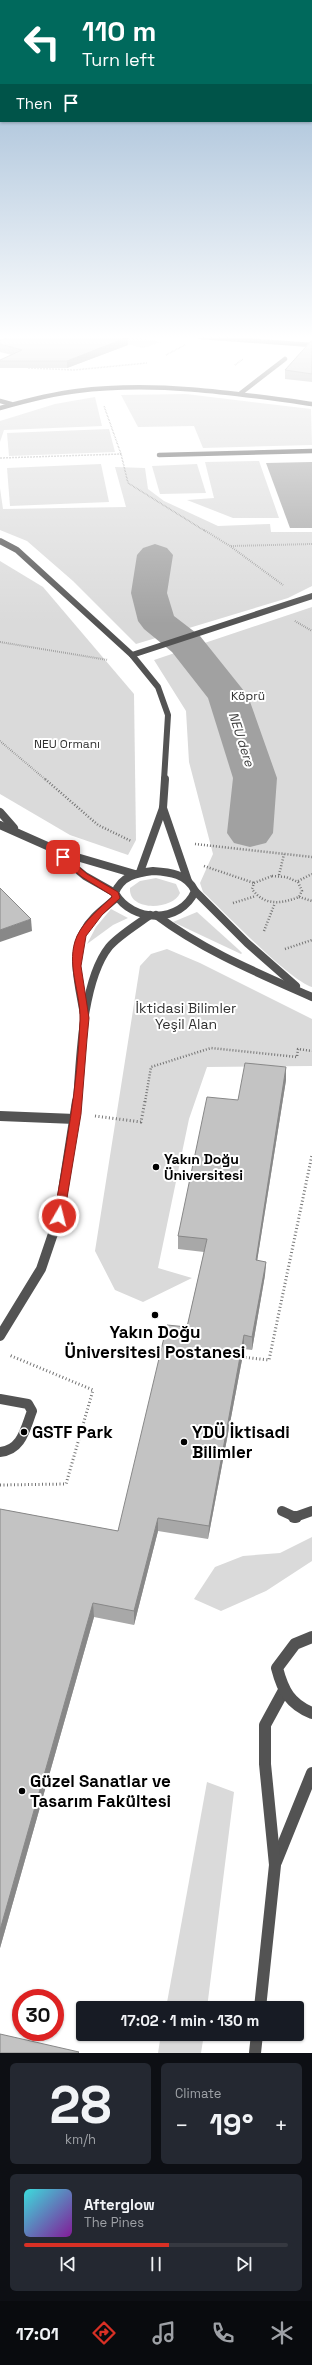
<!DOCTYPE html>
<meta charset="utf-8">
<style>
body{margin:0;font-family:"Space Grotesk",sans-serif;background:#242831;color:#f1f3f6;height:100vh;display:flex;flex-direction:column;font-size:15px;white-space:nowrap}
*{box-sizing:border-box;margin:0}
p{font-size:13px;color:#9ea1a6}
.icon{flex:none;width:22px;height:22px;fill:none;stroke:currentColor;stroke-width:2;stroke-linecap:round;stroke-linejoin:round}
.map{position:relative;height:2053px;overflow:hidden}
.side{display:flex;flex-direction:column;gap:10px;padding:10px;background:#0d0f14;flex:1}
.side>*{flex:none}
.guide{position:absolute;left:0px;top:0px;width:312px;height:122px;box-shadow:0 1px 3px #0004;background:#00695c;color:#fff;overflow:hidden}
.speed{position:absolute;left:12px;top:1989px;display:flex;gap:8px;font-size:20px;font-weight:700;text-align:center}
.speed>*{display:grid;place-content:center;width:52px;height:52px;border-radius:50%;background:#171b24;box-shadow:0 1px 3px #0004;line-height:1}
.speed .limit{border:6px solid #d22;background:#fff;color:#111}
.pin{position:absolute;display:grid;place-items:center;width:34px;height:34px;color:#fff;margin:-17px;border-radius:8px;box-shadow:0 2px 6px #0006}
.me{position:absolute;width:44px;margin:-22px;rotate:8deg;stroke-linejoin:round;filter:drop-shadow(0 0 3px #0008)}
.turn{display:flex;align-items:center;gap:14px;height:84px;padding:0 16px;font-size:18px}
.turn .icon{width:52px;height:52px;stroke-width:2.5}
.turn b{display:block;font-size:28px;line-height:34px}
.then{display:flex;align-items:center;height:38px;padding:0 16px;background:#0003;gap:8px;font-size:15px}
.big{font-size:30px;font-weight:700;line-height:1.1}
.side .card{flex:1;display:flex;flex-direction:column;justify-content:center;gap:6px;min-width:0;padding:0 14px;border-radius:6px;background:#242831}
.side .dial{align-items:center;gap:0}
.dial b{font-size:52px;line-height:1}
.song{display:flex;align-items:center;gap:12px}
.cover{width:48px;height:48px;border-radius:6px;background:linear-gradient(135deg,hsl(180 70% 55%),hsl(290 70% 35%))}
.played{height:4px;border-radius:2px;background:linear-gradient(90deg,#d93025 55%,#363941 55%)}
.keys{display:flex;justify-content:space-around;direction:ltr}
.heat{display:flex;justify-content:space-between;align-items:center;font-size:22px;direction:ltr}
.side .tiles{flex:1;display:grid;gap:10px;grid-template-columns:1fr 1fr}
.card:last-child{grid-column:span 2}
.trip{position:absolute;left:76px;top:2001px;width:228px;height:40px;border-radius:4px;background:#171b24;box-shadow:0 1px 3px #0004;font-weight:700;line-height:40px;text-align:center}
.menu{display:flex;height:64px;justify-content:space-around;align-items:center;background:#090b0e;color:#9ea1a6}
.menu .icon{width:28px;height:28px}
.menu .active{color:#d93025}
.menu b{font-size:18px;color:#f1f3f6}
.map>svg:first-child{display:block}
</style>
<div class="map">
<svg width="312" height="2053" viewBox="0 0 312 2053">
<rect width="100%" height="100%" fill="#fff"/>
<g fill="#dadada">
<polygon points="98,337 135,337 161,342 143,348"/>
<polygon points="186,394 311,409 312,445 203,448 194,426 138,427 121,395"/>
<polygon points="95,397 102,426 4,430 0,442 0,421 55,404"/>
<polygon points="109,429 115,452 9,456 7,433"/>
<polygon points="259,461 279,518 233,518 187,500 214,498 205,462"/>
<polygon points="101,464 109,502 10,506 7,468"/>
<polygon points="197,464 206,493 160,494 152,466"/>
<polygon points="115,467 145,468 148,489 164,501 218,526 270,524 271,532 312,532 312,586 288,598 136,644 73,581 27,541 0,530 0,488 3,509 126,507"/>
<polygon points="0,561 43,587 134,694 136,840 128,855 70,835 0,794"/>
<path d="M312 607V987C290 981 223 911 203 892L200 883 213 854 189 762 186 711 154 660Z"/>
<path d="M156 878 176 884 180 893C173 910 128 912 130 888L140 881Z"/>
<polygon points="111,909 128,918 113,925 87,944 96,927"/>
<polygon points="197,912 238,949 242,953 241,954 173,922"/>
<polygon points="167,949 200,963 312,1019 312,1066 207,1067 189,1119 158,1268 192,1278 143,1302 115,1290 95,1251 140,966 151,954"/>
<polygon points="312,1537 312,1561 266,1591 221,1611 194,1599 215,1567 243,1556 280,1553"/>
<polygon points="207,1782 234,1792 207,2008 166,2008"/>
<polygon points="161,2034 204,2034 201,2053 158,2053"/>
</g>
<polygon fill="#a1a1a1" points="312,462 312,528 290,528 266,463"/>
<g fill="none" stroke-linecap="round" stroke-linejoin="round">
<polygon fill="#a1a1a1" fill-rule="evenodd" points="155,544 167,548 173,555 167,593 174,616 200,636 248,696 277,778 273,833 266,843 250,847 234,843 227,833 233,778 208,698 172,652 144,629 138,621 131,593 137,555 143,548"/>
<g stroke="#757575" stroke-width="1.5" stroke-dasharray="0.5 1" stroke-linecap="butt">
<polyline points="166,355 185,345"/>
<polyline points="235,365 243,359"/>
<polyline points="28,368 74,370 147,363"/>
<polyline points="121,454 128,483 205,531"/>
<polyline points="0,458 121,454 104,406"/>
</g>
<g stroke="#757575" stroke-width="2" stroke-dasharray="0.5 1.5" stroke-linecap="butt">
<polyline points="204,530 230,546 283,585"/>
<polyline points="231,546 312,544"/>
<polyline points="295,621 312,631"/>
<polyline points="0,642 108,660"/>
<polyline points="0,741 46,780"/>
</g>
<g stroke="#757575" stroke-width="2.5" stroke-dasharray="1 2" stroke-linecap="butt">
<polyline points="45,779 98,825 131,841"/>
<polyline points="195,844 312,857"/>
<polyline points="204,866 254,883"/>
<polyline points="279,875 284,854"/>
<path d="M272 876 286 877 298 882 302 891 299 897C281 904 264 906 252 889L254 883Z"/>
<polyline points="298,881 312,874"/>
<polyline points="299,897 312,901"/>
<polyline points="233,903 256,896"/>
<polyline points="264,931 275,903"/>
<polyline points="285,949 312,940"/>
<polyline points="145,1102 151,1067 211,1048 297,1057 298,1049 312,1051"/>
</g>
<g stroke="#757575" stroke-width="3" stroke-dasharray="1 2.5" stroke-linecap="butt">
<polyline points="95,1116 141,1122 145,1101"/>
<polyline points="242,1357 269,1360 312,1155"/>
<polyline points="0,1485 66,1484 93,1390 9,1355"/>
</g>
<g stroke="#535353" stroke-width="4.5">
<polyline points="200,337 312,345"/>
<polyline points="241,393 285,359"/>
<polyline points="0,401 11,404"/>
<polyline points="159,455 312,451"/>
</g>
<g stroke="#535353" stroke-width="10">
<path d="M0 1399 28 1404 32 1411C25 1429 22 1450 0 1452"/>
<polyline points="282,1511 295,1517 312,1511"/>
</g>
<g stroke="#535353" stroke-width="12">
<polyline points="294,1517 296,1517"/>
<polyline points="276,1862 312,1773"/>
<polyline points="260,2008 275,1865 265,1764 265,1725 283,1692"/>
<polyline points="255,2053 257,2034"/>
</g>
<path stroke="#535353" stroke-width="4.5" d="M0 408C25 401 51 394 77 391 155 381 235 393 312 404"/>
<g stroke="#535353" stroke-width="6">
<polyline points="0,541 17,550 132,655 158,687 168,715 164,780"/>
<polyline points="132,655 312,596"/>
</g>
<g stroke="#535353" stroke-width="8">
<polyline points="163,808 188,881"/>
<polyline points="0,812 14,828"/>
<polyline points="0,825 63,853 135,874"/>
<polyline points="57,853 85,876 115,893"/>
<path d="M153 871C170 872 187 874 195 891 181 924 132 923 115 893 121 876 137 873 153 871Z"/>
<polyline points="140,872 163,808 165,779"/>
<polyline points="195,891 247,943 296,986"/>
<path d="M156 915C204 951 258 973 312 997"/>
<path d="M84 1015C80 989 69 955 84 931 91 917 105 908 116 898"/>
<path d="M77 1102C80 1060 82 981 109 947 118 936 138 924 150 915"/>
</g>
<g stroke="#535353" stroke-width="10">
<polyline points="0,1116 75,1119"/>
<polyline points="0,1336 41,1269 59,1216 77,1101"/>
</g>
<path stroke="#535353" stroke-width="12" d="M312 1637 295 1644 277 1668C283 1691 290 1704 312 1713"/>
</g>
<g fill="#a8a8a8">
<polygon points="0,340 128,345 67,368 0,368 0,360 12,355 0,352"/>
<polygon points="312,340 312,382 285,379 285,370"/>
<polygon points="286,1067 286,1080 257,1261 266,1262 265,1275 252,1350 244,1349 208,1539 158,1531 134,1625 94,1617 0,1948 0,1509 118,1531 187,1327 204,1252 178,1249 178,1236 238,1100"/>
</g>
<g fill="#888">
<polygon points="128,337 128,345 67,368 67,361"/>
<polygon points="31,919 32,931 0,942 0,930"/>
<polygon points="286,1067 286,1080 255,1274 256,1260"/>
<polygon points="266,1262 265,1275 252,1350 252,1337"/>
<polygon points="244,1335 244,1349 208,1539 209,1526"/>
<polygon points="158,1518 158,1531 134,1625 134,1611"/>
<polygon points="93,1603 94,1617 0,1948 0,1930"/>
</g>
<g fill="#c3c3c3" stroke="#888">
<polygon points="9,337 128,337 67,361 0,361 0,360 22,350 0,344 0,340"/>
<polygon points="312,340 312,374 285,370"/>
<polygon points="0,888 31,919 0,930"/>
<polygon points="245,1063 286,1067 256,1260 266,1262 252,1337 244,1335 209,1526 158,1518 134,1611 93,1603 0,1930 0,1509 118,1531 167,1325 187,1327 207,1239 178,1236 207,1097 238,1100"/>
<polygon points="0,2034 79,2052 78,2053 0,2053"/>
</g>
<linearGradient id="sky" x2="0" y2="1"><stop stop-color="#8baccc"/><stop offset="0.54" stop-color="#fff"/><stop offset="1" stop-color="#fff" stop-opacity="0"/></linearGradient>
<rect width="312" height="624" fill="url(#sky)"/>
<path fill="#d93025" stroke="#8d1f18" d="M60 856H66L87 874 118 892 120 898 102 915 86 936 81 966 89 1018 87 1039 81 1114 64 1216 59 1220 54 1216C65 1151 78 1086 80 1020 81 992 65 963 77 936 84 921 100 908 112 897L111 895 82 877 60 859Z"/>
<g fill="#000" stroke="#fff" stroke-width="1.5">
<circle cx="156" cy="1167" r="4"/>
<circle cx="155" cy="1315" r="4"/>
<circle cx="24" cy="1432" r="4"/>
<circle cx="184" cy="1442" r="4"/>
<circle cx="22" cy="1791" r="4"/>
</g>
<g text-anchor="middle" stroke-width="4" stroke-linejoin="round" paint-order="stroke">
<g font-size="12" fill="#313131" stroke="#fff">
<text x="248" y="700">Köprü</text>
<text x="67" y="748">NEU Ormanı</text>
</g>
<g font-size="13" font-style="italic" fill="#424242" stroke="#fff">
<text transform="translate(242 739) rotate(72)" y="5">NEU dere</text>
</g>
<g font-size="14" fill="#313131" stroke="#fff">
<text x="186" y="1013">İktidasi Bilimler<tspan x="186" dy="16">Yeşil Alan</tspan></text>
</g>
<g font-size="14" font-weight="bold" fill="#000" stroke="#fff" text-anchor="start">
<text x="164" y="1164">Yakın Doğu<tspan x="164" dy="16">Üniversitesi</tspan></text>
</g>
<g font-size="17" font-weight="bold" fill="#000" stroke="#fff" text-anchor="start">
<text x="155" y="1338" text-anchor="middle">Yakın Doğu<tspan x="155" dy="20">Üniversitesi Postanesi</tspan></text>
<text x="32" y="1438">GSTF Park</text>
<text x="192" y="1438">YDÜ İktisadi<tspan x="192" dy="20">Bilimler</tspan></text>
<text x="30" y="1787">Güzel Sanatlar ve<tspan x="30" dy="20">Tasarım Fakültesi</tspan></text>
</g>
</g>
</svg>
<div class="speed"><div class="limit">30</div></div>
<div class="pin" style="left:63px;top:857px;background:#d93025"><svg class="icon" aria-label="arrive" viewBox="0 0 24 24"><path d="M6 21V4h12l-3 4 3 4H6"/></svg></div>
<svg class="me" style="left:59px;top:1216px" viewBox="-20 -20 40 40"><circle r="17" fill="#d93025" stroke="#fff" stroke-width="3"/><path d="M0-11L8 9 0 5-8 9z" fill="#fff"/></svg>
<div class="trip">17:02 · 1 min · 130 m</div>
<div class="guide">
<div class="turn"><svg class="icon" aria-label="left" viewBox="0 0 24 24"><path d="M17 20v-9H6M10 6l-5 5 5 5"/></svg><div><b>110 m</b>Turn left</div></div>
<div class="then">Then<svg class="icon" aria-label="arrive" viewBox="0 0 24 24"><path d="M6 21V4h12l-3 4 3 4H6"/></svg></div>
</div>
</div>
<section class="side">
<div class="tiles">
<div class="card dial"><b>28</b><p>km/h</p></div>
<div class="card"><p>Climate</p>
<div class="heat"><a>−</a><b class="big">19°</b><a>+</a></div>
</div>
<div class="card">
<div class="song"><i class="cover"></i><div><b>Afterglow</b><p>The Pines</p></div></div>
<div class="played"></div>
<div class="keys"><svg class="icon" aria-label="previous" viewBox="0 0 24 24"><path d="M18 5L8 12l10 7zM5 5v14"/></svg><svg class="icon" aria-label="pause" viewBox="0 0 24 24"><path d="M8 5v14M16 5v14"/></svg><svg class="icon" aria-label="next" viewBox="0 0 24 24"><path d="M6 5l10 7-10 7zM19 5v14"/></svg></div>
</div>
</div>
</section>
<nav class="menu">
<b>17:01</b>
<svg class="icon active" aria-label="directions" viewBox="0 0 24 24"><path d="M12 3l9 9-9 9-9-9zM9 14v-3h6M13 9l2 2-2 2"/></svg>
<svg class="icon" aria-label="music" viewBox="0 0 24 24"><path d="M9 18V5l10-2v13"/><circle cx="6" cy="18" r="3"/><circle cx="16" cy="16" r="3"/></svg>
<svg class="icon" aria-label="phone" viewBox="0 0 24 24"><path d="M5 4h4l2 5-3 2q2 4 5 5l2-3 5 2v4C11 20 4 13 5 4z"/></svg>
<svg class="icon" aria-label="climate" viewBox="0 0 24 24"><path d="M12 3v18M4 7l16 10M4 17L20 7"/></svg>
</nav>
